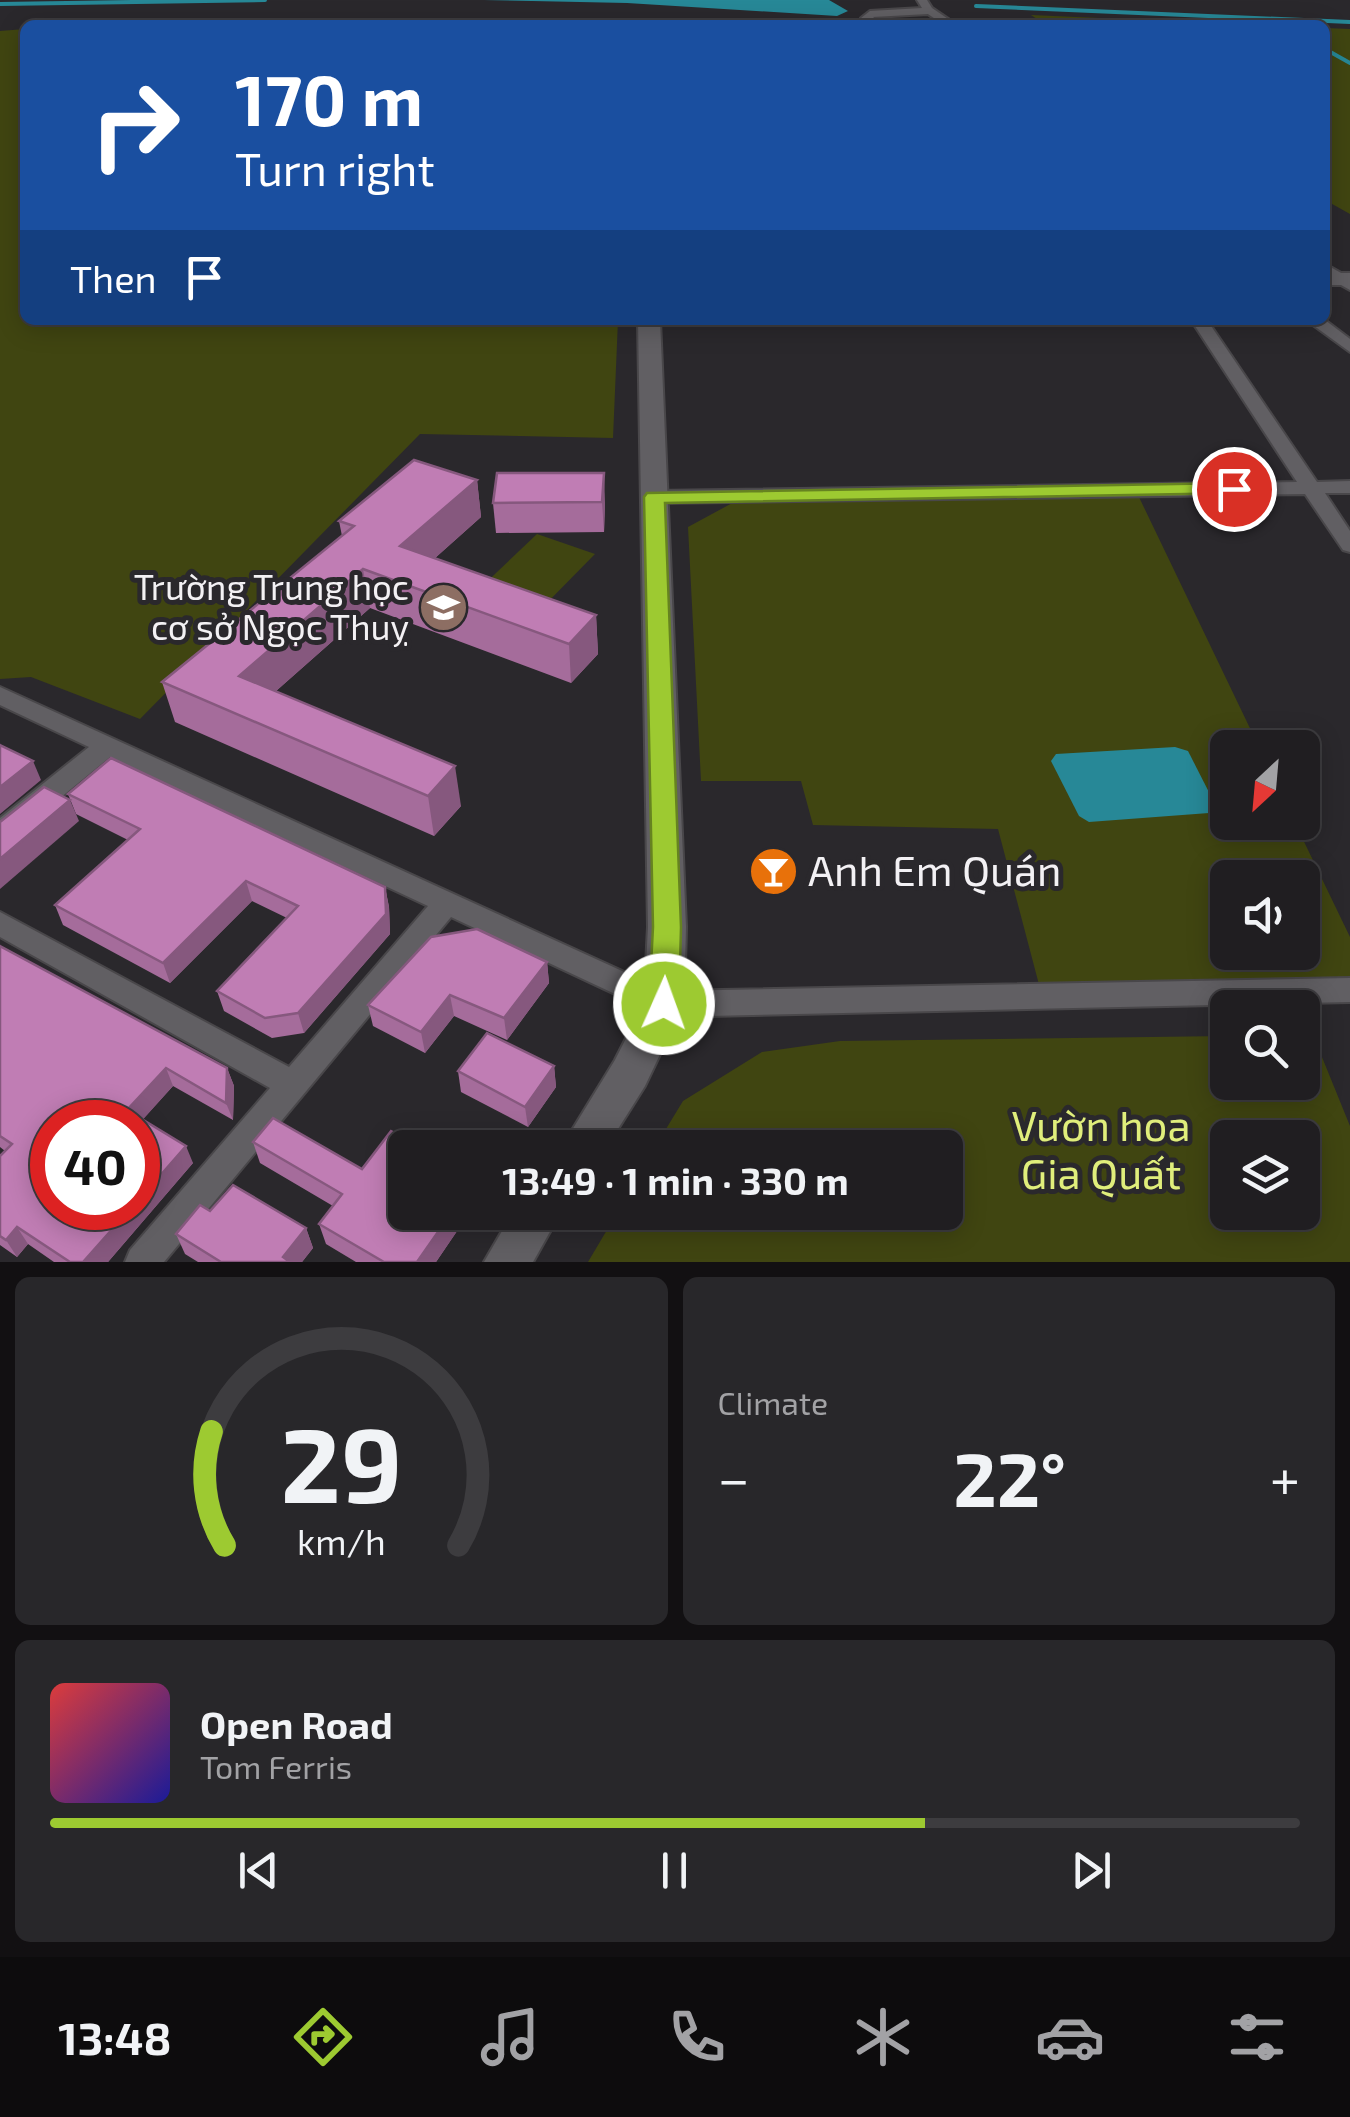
<!DOCTYPE html>
<meta charset="utf-8">
<style>
body{margin:0;font-family:"Exo 2",sans-serif;background:#28272a;color:#f1f3f6;height:100vh;display:flex;flex-direction:column;font-size:38px;white-space:nowrap}
*{box-sizing:border-box;margin:0}
p{font-size:32px;color:#a2a2a5}
.icon{flex:none;width:55px;height:55px;fill:none;stroke:currentColor;stroke-width:2;stroke-linecap:round;stroke-linejoin:round}
.map{position:relative;height:1262px;overflow:hidden}
.panel{display:flex;flex-direction:column;gap:15px;padding:15px;background:#121012;flex:1}
.panel>*{flex:none}
.top-card{position:absolute;left:20px;top:20px;width:1310px;height:305px;border-radius:15px;box-shadow:0 5px 25px #0003,0 0 0 2px #3d3c3f;background:#1a4fa0;color:#fff;overflow:hidden}
.needle{width:65px;rotate:206deg}
.buttons{position:absolute;left:1210px;top:730px;display:grid;gap:20px}
.buttons a{display:grid;place-items:center;width:110px;height:110px;border-radius:15px;background:#201e21;box-shadow:0 5px 25px #0003,0 0 0 2px #3d3c3f;font-size:50px}
.speed{position:absolute;left:30px;top:1100px;display:flex;gap:20px;font-size:50px;font-weight:700;text-align:center}
.speed>*{display:grid;place-content:center;width:130px;height:130px;border-radius:50%;background:#201e21;box-shadow:0 5px 25px #0003,0 0 0 2px #3d3c3f;line-height:1}
.speed .limit{border:15px solid #d22;background:#fff;color:#111}
.pin{position:absolute;display:grid;place-items:center;width:85px;height:85px;color:#fff;margin:-42px;border:5px solid #fff;border-radius:50%;box-shadow:0 2px 10px #0007}
.me{position:absolute;width:110px;margin:-55px;rotate:2deg;stroke-linejoin:round;filter:drop-shadow(0 0 8px #0008)}
.turn{display:flex;align-items:center;gap:35px;height:210px;padding:0 50px;font-size:45px}
.turn .icon{width:130px;height:130px;stroke-width:2.5}
.turn b{display:block;font-size:70px;line-height:85px}
.then{display:flex;align-items:center;height:95px;padding:0 50px;background:#0003;gap:20px;font-size:38px}
.big{font-size:75px;font-weight:700;line-height:1.1}
.panel .tile{flex:1;display:flex;flex-direction:column;justify-content:center;gap:15px;min-width:0;padding:0 35px;border-radius:15px;background:#28272a}
.panel .dial{align-items:center;gap:0}
.dial svg{height:260px;overflow:visible;fill:none;stroke:#3d3c3f;stroke-width:7;stroke-linecap:round;text-anchor:middle}
.dial text{fill:#f1f3f6;stroke:none}
.song{display:flex;align-items:center;gap:30px}
.cover{width:120px;height:120px;border-radius:15px;background:linear-gradient(135deg,hsl(0 70% 55%),hsl(240 70% 35%))}
.played{height:10px;border-radius:5px;background:linear-gradient(90deg,#9dca31 70%,#3d3c3f 70%)}
.keys{display:flex;justify-content:space-around;direction:ltr}
.heat{display:flex;justify-content:space-between;align-items:center;font-size:55px;direction:ltr}
.panel .tiles{flex:1;display:grid;gap:15px;grid-template-columns:1fr 1fr}
.tile:last-child{grid-column:span 2}
.trip{position:absolute;left:388px;top:1130px;width:575px;height:100px;border-radius:15px;background:#201e21;box-shadow:0 5px 25px #0003,0 0 0 2px #3d3c3f;font-weight:700;line-height:100px;text-align:center}
.dock{display:flex;height:160px;justify-content:space-around;align-items:center;background:#0d0c0d;color:#a2a2a5}
.dock .icon{width:70px;height:70px}
.dock .current{color:#9dca31}
.dock b{font-size:45px;color:#f1f3f6}
.map>svg:first-child{display:block}
</style>
<div class="map">
<svg width="1350" height="1262" viewBox="0 0 1350 1262">
<rect width="100%" height="100%" fill="#2a282c"/>
<g fill="#404511" fill-rule="evenodd">
<polygon points="1031,15 1261,25 1046,25"/>
<polygon points="1325,28 1350,29 1350,214 1325,200"/>
<polygon points="25,29 25,320 618,320 613,438 420,434 140,719 31,677 0,679 0,31"/>
<path d="M1138 495 1259 747 1228 748V822L1295 823 1350 937V990L1042 996 998 829 813 825 801 781H701L688 527 736 501ZM1228 878H1302V952H1228Z"/>
<polygon points="537,534 595,554 536,614 476,592"/>
<path d="M1303 1035H1313L1350 1126V1262H588L617 1213 945 1212V1148L655 1147 683 1101 762 1052 840 1041 1227 1036 1228 1082H1302ZM1228 1138H1302V1212H1228Z"/>
</g>
<g fill="#278897">
<polygon points="484,0 829,0 848,11 837,16 627,3"/>
<polygon points="1175,747 1188,751 1216,806 1209,813 1089,822 1079,816 1051,761 1056,754"/>
</g>
<g fill="none" stroke-linecap="round" stroke-linejoin="round">
<g stroke="#278897" stroke-width="4">
<polyline points="0,4 265,0"/>
<polyline points="976,6 1350,22"/>
<polyline points="1325,49 1350,63"/>
</g>
<defs>
<g id="street">
<polygon points="917,0 927,0 932,8 957,25 944,25 928,14 873,17 883,25 870,25 861,18 870,11 922,8"/>
<polygon points="1325,264 1350,278 1350,290 1325,276"/>
<polygon points="1191,320 1207,320 1317,482 1350,481 1350,493 1325,493 1350,531 1350,552 1343,550 1305,494 654,503 644,497 654,491 1297,482"/>
<polygon points="1306,320 1325,320 1350,339 1350,352"/>
<polygon points="0,687 666,991 1350,978 1350,1002 664,1017 451,917 164,1262 125,1262 130,1250 270,1088 0,937 0,912 289,1067 428,906 110,757 9,840 0,843 0,818 89,747 0,705"/>
</g>
<g id="secondary">
<rect x="1325" y="273" width="25" height="12"/>
<polygon points="638,320 660,320 686,927 684,1004 645,1086 606,1148 561,1148 615,1060 644,1003 648,927"/>
<polygon points="513,1212 561,1212 533,1262 484,1262"/>
</g>
</defs>
<use href="#street" stroke="#49474a" stroke-width="4"/>
<use href="#secondary" stroke="#49474a" stroke-width="4"/>
<use href="#street" fill="#615f63" fill-rule="evenodd"/>
<use href="#secondary" fill="#615f63" fill-rule="evenodd"/>
</g>
<g fill="#a56c9b">
<polygon points="477,480 481,517 435,558 596,615 598,654 571,683 370,608 276,691 461,806 434,836 175,722 162,682 342,536 339,521"/>
<polygon points="605,502 604,532 496,533 493,503"/>
<polygon points="68,794 385,887 389,907 390,934 304,1033 272,1038 224,1011 217,991 287,918 252,901 170,983 63,925 55,905 128,840 76,814"/>
<polygon points="0,946 227,1068 234,1086 233,1120 173,1086 142,1120 193,1163 108,1262 54,1262 28,1244 17,1257 0,1245 0,1156 5,1151 0,1147"/>
<polygon points="547,962 549,983 507,1040 454,1016 425,1053 373,1026 368,1005"/>
<polygon points="554,1066 556,1087 528,1127 461,1092 458,1071"/>
<polygon points="253,1142 362,1169 405,1212 470,1212 436,1262 356,1262 326,1244 319,1224 333,1206 260,1163"/>
<polygon points="210,1211 306,1228 313,1248 302,1262 198,1262 185,1254 176,1234"/>
</g>
<g fill="#86587e">
<polygon points="604,473 605,502 604,532 602,502"/>
<polygon points="477,480 481,517 406,584 400,546"/>
<polygon points="363,569 370,608 249,715 239,676"/>
<polygon points="596,615 598,654 571,683 569,644"/>
<polygon points="33,761 41,780 0,814 0,787"/>
<polygon points="455,766 461,806 434,836 428,796"/>
<polygon points="70,800 79,821 0,889 0,859"/>
<polygon points="246,881 252,901 170,983 163,963"/>
<polygon points="385,887 389,907 390,934 304,1033 298,1013"/>
<polygon points="547,962 549,983 507,1040 504,1018"/>
<polygon points="450,995 454,1016 425,1053 421,1032"/>
<polygon points="554,1066 556,1087 528,1127 525,1107"/>
<polygon points="166,1068 173,1086 138,1125 127,1110"/>
<polygon points="227,1068 234,1086 233,1120 226,1103"/>
<polygon points="186,1146 193,1163 108,1262 83,1262 131,1208 138,1208 138,1201"/>
<polygon points="452,1212 470,1212 436,1262 417,1262"/>
<polygon points="17,1227 28,1244 17,1257 6,1240"/>
<polygon points="306,1228 313,1248 302,1262 284,1262 283,1257"/>
</g>
<g fill="#c07db4" stroke="#86587e" stroke-width="2.5">
<polygon points="414,460 477,480 400,546 596,615 569,644 363,569 239,676 455,766 428,796 162,682 354,526 339,521"/>
<polygon points="497,473 604,473 602,502 493,503"/>
<polygon points="0,745 33,761 0,787"/>
<polygon points="111,758 385,887 386,914 298,1013 265,1018 217,991 298,906 246,881 163,963 55,905 140,829 68,794"/>
<polygon points="44,787 70,800 0,859 0,822"/>
<polygon points="477,929 547,962 504,1018 450,995 421,1032 368,1005 431,937"/>
<polygon points="0,946 227,1068 226,1103 166,1068 127,1110 186,1146 138,1201 138,1122 52,1122 52,1208 131,1208 83,1262 70,1262 17,1227 6,1240 0,1236 0,1156 12,1144 0,1136"/>
<polygon points="487,1033 554,1066 525,1107 458,1071"/>
<polygon points="273,1118 362,1169 391,1131 421,1148 405,1148 405,1212 452,1212 417,1262 384,1262 319,1224 342,1194 253,1142"/>
<polygon points="233,1185 306,1228 283,1257 290,1262 221,1262 176,1234 200,1205 210,1211"/>
</g>
<polygon fill="#9dca31" stroke="#668320" stroke-width="2.5" points="1234,483 1241,485 1241,493 665,503 681,927 679,1004 674,1013 664,1017 653,1013 649,1004 653,927 644,497 647,493"/>
<defs>
<symbol id="school-disc" viewBox="-11 -11 22 22"><circle r="9.5" fill="#8d6e63" stroke="#2a282c"/><path d="M0-5L7-2L0 1L-7-2ZM-4 1L0 2.5L4 1V4Q0 6-4 4Z" fill="#fff"/></symbol>
<symbol id="bar-disc" viewBox="-11 -11 22 22"><circle r="9.5" fill="#e8710a" stroke="#2a282c"/><path d="M-6-5H6L.8 .8V4.5H3.5V6h-7V4.5H-.8V.8Z" fill="#fff"/></symbol>
</defs>
<g fill-rule="evenodd">
<use href="#school-disc" x="416" y="580" width="55" height="55"/>
<use href="#bar-disc" x="746" y="844" width="55" height="55"/>
</g>
<g text-anchor="middle" stroke-width="10" stroke-linejoin="round" paint-order="stroke">
<g font-size="35" fill="#f3f1f4" stroke="#2a282c" text-anchor="end">
<text x="409" y="600">Trường Trung học<tspan x="409" dy="40">cơ sở Ngọc Thuỵ</tspan></text>
</g>
<g font-size="42" fill="#f3f1f4" stroke="#2a282c" text-anchor="start">
<text x="808" y="886">Anh Em Quán</text>
</g>
<g font-size="42" fill="#e0ee7b" stroke="#2a282c">
<text x="1101" y="1141">Vườn hoa<tspan x="1101" dy="48">Gia Quất</tspan></text>
</g>
</g>
</svg>
<div class="buttons">
<a><svg class="needle" viewBox="-14 -14 28 28"><path d="M0-13l5 13h-10z" fill="#e53935"/><path d="M0 13l5-13h-10z" fill="#a2a2a5"/></svg></a>
<a><svg class="icon" aria-label="sound" viewBox="0 0 24 24"><path d="M4 9h4l5-4v14l-5-4H4zM17 9q2 3 0 6"/></svg></a>
<a><svg class="icon" aria-label="search" viewBox="0 0 24 24"><circle cx="10" cy="10" r="6"/><path d="M15 15l6 6"/></svg></a>
<a><svg class="icon" aria-label="layers" viewBox="0 0 24 24"><path d="M12 4l9 5-9 5-9-5zM3 14l9 5 9-5"/></svg></a>
</div>
<div class="speed"><div class="limit">40</div></div>
<div class="pin" style="left:1234px;top:489px;background:#d93025"><svg class="icon" aria-label="arrive" viewBox="0 0 24 24"><path d="M6 21V4h12l-3 4 3 4H6"/></svg></div>
<svg class="me" style="left:664px;top:1004px" viewBox="-20 -20 40 40"><circle r="17" fill="#9dca31" stroke="#fff" stroke-width="3"/><path d="M0-11L8 9 0 5-8 9z" fill="#fff"/></svg>
<div class="trip">13:49 · 1 min · 330 m</div>
<div class="top-card">
<div class="turn"><svg class="icon" aria-label="right" viewBox="0 0 24 24"><path d="M7 20v-9h11M14 6l5 5-5 5"/></svg><div><b>170 m</b>Turn right</div></div>
<div class="then">Then<svg class="icon" aria-label="arrive" viewBox="0 0 24 24"><path d="M6 21V4h12l-3 4 3 4H6"/></svg></div>
</div>
</div>
<section class="panel">
<div class="tiles">
<div class="tile dial"><svg viewBox="0 0 100 80">
<path d="M14 69A42 42 0 1 1 86 69"/>
<path d="M14 69A42 42 0 0 1 10 34" stroke="#9dca31"/>
<text x="50" y="56" font-size="32" font-weight="700">29</text>
<text x="50" y="72" font-size="11">km/h</text>
</svg></div>
<div class="tile"><p>Climate</p>
<div class="heat"><a>−</a><b class="big">22°</b><a>+</a></div>
</div>
<div class="tile">
<div class="song"><i class="cover"></i><div><b>Open Road</b><p>Tom Ferris</p></div></div>
<div class="played"></div>
<div class="keys"><svg class="icon" aria-label="previous" viewBox="0 0 24 24"><path d="M18 5L8 12l10 7zM5 5v14"/></svg><svg class="icon" aria-label="pause" viewBox="0 0 24 24"><path d="M8 5v14M16 5v14"/></svg><svg class="icon" aria-label="next" viewBox="0 0 24 24"><path d="M6 5l10 7-10 7zM19 5v14"/></svg></div>
</div>
</div>
</section>
<nav class="dock">
<b>13:48</b>
<svg class="icon current" aria-label="directions" viewBox="0 0 24 24"><path d="M12 3l9 9-9 9-9-9zM9 14v-3h6M13 9l2 2-2 2"/></svg>
<svg class="icon" aria-label="music" viewBox="0 0 24 24"><path d="M9 18V5l10-2v13"/><circle cx="6" cy="18" r="3"/><circle cx="16" cy="16" r="3"/></svg>
<svg class="icon" aria-label="phone" viewBox="0 0 24 24"><path d="M5 4h4l2 5-3 2q2 4 5 5l2-3 5 2v4C11 20 4 13 5 4z"/></svg>
<svg class="icon" aria-label="climate" viewBox="0 0 24 24"><path d="M12 3v18M4 7l16 10M4 17L20 7"/></svg>
<svg class="icon" aria-label="car" viewBox="0 0 24 24"><path d="M5 17H2v-5l4-1 3-4h7l3 4 3 1v5h-3M9 17h6M6 11h13"/><circle cx="7" cy="17" r="2"/><circle cx="17" cy="17" r="2"/></svg>
<svg class="icon" aria-label="filters" viewBox="0 0 24 24"><path d="M4 7h16M4 17h16"/><circle cx="9" cy="7" r="2"/><circle cx="15" cy="17" r="2"/></svg>
</nav>
